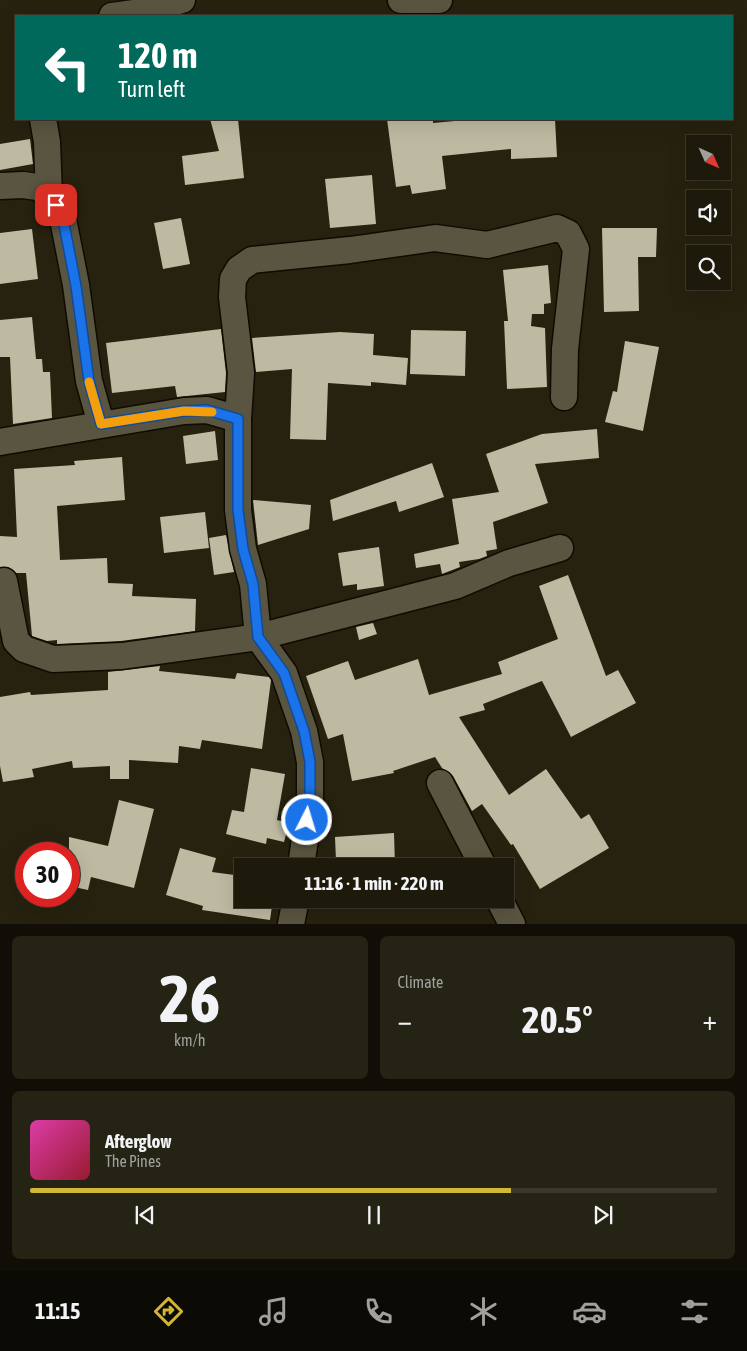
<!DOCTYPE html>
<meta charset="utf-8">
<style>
body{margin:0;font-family:"Asap Condensed",sans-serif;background:#252314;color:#f1f3f6;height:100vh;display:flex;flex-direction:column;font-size:19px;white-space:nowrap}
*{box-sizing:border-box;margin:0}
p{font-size:16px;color:#a0a19d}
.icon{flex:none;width:28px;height:28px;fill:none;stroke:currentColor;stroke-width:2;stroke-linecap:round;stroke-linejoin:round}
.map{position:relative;height:924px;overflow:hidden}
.details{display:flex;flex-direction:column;gap:12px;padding:12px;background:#100e06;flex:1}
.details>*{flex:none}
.guide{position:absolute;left:15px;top:15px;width:718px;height:105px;border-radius:0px;box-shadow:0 5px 20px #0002,0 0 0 1px #3b382c;background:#00695c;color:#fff;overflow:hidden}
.needle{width:32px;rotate:135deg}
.fabs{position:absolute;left:686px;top:135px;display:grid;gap:10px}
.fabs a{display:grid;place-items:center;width:45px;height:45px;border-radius:0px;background:#1d1a0b;box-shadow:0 5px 20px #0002,0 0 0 1px #3b382c;font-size:25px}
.speed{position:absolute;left:15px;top:842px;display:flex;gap:10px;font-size:25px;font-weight:700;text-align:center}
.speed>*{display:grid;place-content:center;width:65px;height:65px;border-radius:50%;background:#1d1a0b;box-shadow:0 5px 20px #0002,0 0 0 1px #3b382c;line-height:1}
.speed .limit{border:8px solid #d22;background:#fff;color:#111}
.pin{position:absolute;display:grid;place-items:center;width:42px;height:42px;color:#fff;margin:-21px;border-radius:10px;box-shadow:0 2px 8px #0006}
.me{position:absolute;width:55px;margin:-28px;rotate:5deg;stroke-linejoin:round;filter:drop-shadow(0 0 4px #0008)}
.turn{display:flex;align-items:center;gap:18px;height:105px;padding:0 20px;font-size:22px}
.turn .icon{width:65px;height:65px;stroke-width:2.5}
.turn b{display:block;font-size:35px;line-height:42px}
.big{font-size:38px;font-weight:700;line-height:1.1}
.details .card{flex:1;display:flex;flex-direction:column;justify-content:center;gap:8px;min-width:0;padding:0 18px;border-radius:8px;background:#252314}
.details .dial{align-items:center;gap:0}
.dial b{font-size:65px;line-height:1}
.song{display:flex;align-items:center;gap:15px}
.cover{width:60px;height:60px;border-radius:8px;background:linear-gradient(135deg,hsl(320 70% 55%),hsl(350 70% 35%))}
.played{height:5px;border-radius:2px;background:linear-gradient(90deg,#d2b635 70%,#3b382c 70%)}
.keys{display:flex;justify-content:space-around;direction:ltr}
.heat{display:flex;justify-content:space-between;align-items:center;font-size:28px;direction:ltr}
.details .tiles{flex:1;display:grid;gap:12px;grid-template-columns:1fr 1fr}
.card:last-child{grid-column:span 2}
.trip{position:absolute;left:234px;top:858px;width:280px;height:50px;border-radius:0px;background:#1d1a0b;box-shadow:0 5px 20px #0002,0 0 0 1px #3b382c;font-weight:700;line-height:50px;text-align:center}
.menu{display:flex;height:80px;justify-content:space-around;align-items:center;background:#0c0a04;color:#a0a19d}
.menu .icon{width:35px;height:35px}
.menu .on{color:#d2b635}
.menu b{font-size:22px;color:#f1f3f6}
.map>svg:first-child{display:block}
</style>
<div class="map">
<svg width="747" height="924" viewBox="0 0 747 924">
<rect width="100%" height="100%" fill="#27220f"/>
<g fill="#beb9a1">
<polygon points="210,119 238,119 244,178 185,185 182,156 219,151"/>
<polygon points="387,119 433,119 433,123 476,119 555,119 557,157 511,159 511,149 442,156 446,189 412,194 410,185 396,187"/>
<polygon points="30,139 33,164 0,170 0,144"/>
<polygon points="372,175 376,224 330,228 325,179"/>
<polygon points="181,218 190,264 163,269 154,223"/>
<polygon points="602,228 657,228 656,257 638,257 639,311 604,312"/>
<polygon points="32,229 38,279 0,284 0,233"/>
<polygon points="548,265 551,303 544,304 544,314 532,314 531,326 545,328 547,387 507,389 504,321 508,321 503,270"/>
<polygon points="32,317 36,359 42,359 43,372 50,372 52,418 13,424 10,357 0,357 0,320"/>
<polygon points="221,329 226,373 225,392 177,397 175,386 112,393 106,343"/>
<polygon points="411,330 466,331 465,376 410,374"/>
<polygon points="340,332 374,334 373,355 408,358 406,385 371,382 371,386 328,383 326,440 290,439 292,369 256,372 252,338"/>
<polygon points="625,341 659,347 643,431 605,422 613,391 617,392"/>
<polygon points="597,429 599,458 535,464 548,503 493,522 497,549 486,551 487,556 479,559 459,562 460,567 442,574 440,564 416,568 414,554 459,544 452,499 499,492 486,454 542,434"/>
<polygon points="215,431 218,460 186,464 183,436"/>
<polygon points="122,457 125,500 57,506 60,560 107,558 108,583 133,584 132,596 196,599 195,631 121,641 57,644 57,640 47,641 32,636 26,573 16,573 8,567 0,567 0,536 17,537 14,469 75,465 74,461"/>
<polygon points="432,463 444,497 399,512 396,501 333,521 330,500"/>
<polygon points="253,500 311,505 309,529 258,545"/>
<polygon points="205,512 209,548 164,553 160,517"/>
<polygon points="226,535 234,572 214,575 209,538"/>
<polygon points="379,547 384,586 357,590 357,584 343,586 338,553"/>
<polygon points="568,575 606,676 618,670 636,703 571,737 542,681 483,704 485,710 459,717 509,795 546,769 581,819 589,814 609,848 540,889 513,844 511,845 482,804 472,811 453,776 442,768 435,757 393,771 394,773 352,781 343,734 328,739 306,676 348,661 355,680 418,659 429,695 502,674 498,662 558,639 539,586"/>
<polygon points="373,623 377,634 359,640 356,627"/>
<polygon points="160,666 159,671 235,679 237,673 269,677 271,680 262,749 202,740 200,749 179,746 178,763 129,760 129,779 110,779 110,766 73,768 72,761 32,769 34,777 3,782 0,766 0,697 30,692 31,695 108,690 108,672"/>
<polygon points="251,768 285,774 277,820 289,823 284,842 267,838 266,844 226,834 232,810 244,812"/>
<polygon points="119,800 154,809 134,888 91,877 88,890 69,886 69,837 108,846"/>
<polygon points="394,833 395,866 358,866 336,861 335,837"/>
<polygon points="180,848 216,858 212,872 242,876 242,899 273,899 270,920 202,910 203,906 166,895"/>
</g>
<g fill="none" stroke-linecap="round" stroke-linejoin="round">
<defs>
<g id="minor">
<polyline points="401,0 439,0"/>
<polyline points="112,16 148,11 182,0"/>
<polyline points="43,119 47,142 49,195"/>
<polyline points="0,186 23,185 38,187 49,195 62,214 76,285 89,381 101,424"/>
<polyline points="0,442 184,411 207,410 238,419"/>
<polyline points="4,581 16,641 24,649 53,659 122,656 258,637 455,586 509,563 560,548"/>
<polyline points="440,783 483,866"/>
<polyline points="301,866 310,805 310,762 304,731 284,673 258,637 253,584 243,549 238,510 238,419 241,373 232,297 233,279 239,269 252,260 350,250 435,238 487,245 557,228 568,233 576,249 565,349 564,397"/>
<polyline points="499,899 512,924"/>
<polyline points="291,924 296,899"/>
</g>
</defs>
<use href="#minor" stroke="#100b00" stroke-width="29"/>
<use href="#minor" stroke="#5a5540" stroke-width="26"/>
</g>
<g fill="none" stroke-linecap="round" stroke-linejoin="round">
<defs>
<polyline id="route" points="56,205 62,214 76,286 89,381 101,424 184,411 207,410 238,419 238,510 243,549 253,584 258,637 284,673 304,731 310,762 310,805 307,820"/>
</defs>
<use href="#route" stroke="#114b97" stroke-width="12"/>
<use href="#route" stroke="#1a73e8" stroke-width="9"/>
<polyline stroke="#f59e0b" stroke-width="9" points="89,382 101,424 184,411 212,412"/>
</g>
</svg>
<div class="fabs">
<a><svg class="needle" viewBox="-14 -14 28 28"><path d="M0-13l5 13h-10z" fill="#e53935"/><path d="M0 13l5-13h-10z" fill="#a0a19d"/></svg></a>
<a><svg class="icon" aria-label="sound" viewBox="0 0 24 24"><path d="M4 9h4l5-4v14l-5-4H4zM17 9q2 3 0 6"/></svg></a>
<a><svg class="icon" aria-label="search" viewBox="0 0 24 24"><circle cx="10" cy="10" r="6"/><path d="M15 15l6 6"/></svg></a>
</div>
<div class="speed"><div class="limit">30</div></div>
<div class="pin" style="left:56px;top:205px;background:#d93025"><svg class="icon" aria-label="arrive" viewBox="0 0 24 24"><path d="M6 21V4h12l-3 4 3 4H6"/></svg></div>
<svg class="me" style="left:307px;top:820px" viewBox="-20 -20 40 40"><circle r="17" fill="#1a73e8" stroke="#fff" stroke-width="3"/><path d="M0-11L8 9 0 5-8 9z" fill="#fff"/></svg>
<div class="trip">11:16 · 1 min · 220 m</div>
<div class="guide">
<div class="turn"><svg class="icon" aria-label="left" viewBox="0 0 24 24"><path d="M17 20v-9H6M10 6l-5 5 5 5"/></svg><div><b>120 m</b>Turn left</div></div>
</div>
</div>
<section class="details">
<div class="tiles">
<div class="card dial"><b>26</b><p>km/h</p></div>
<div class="card"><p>Climate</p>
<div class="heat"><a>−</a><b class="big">20.5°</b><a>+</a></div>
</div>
<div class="card">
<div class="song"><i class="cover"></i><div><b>Afterglow</b><p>The Pines</p></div></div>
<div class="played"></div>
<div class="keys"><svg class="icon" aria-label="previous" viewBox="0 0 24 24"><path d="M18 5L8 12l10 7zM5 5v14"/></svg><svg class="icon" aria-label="pause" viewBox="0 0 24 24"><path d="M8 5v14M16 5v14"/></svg><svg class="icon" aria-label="next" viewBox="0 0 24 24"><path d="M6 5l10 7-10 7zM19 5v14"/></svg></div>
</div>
</div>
</section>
<nav class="menu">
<b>11:15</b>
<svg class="icon on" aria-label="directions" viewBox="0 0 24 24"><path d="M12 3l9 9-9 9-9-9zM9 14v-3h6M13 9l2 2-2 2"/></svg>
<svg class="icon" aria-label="music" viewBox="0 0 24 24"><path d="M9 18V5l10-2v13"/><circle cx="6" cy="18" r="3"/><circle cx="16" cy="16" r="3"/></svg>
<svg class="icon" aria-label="phone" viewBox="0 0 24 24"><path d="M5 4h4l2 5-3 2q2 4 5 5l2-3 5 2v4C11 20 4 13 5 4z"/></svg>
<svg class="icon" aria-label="climate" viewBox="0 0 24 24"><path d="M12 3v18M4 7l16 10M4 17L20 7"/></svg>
<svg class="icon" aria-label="car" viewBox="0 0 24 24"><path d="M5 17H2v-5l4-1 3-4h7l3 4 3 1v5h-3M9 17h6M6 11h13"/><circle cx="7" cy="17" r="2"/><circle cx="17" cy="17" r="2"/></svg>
<svg class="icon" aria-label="filters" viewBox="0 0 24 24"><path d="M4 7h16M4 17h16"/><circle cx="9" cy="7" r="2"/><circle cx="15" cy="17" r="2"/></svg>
</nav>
